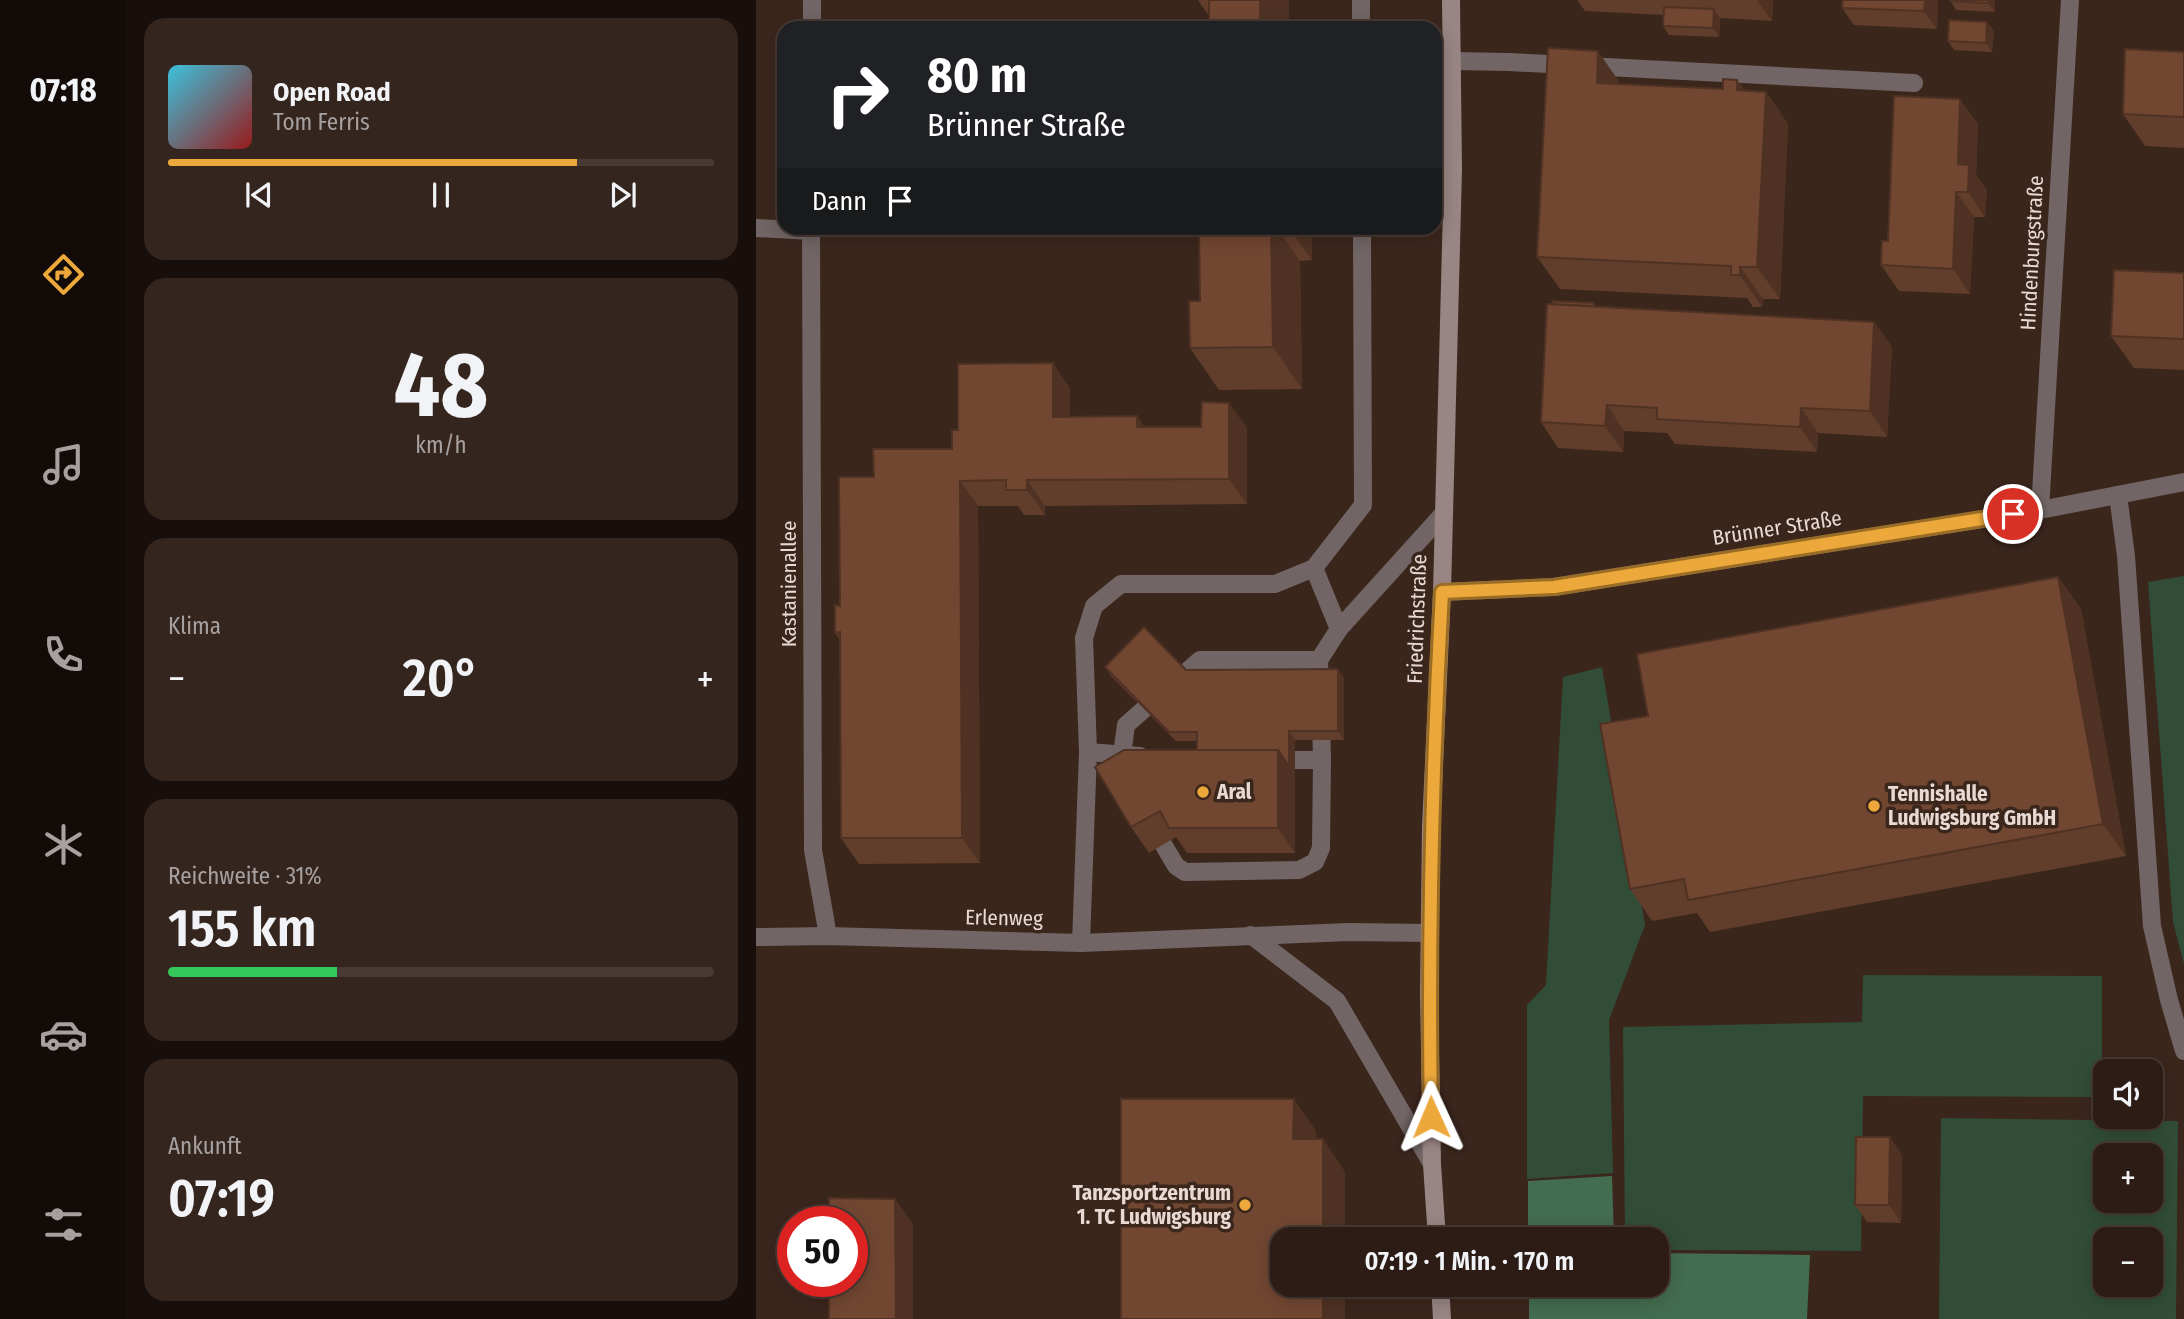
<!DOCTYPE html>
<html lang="de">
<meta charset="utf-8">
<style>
body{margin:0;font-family:"Fira Sans Condensed",sans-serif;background:#34251e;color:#f1f3f6;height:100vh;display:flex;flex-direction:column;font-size:26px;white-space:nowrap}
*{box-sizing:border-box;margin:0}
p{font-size:23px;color:#a6a1a0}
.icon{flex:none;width:38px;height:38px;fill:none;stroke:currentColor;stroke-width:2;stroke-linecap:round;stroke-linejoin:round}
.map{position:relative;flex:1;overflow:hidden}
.panel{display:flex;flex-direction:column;gap:18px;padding:18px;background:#180f0c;width:630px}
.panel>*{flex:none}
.top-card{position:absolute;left:21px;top:21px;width:665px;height:214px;border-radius:21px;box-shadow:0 4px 18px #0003,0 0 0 2px #483a34;background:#202124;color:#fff;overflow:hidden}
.tools{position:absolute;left:1337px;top:1059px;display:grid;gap:14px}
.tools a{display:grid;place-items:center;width:70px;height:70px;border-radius:14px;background:#2c1c15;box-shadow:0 4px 18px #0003,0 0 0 2px #483a34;font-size:35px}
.speed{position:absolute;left:21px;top:1206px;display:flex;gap:14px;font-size:35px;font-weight:700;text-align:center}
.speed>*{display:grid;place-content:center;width:91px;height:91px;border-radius:50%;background:#2c1c15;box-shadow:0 4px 18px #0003,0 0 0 2px #483a34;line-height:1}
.speed .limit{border:10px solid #d22;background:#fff;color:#111}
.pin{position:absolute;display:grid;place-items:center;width:60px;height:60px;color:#fff;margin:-30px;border:4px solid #fff;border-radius:50%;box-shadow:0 2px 7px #0007}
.me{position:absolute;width:77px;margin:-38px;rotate:359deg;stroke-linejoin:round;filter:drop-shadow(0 0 5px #0008)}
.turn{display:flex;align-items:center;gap:24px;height:147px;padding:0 35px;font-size:32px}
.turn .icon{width:91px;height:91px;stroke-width:2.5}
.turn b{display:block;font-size:49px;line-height:60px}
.then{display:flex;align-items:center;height:66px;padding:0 35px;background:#0003;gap:14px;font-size:26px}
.big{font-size:52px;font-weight:600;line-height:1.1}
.panel .tile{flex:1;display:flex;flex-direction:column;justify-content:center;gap:10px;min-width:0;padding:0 24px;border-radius:21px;background:#34251e}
.panel .dial{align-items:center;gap:0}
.dial b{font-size:91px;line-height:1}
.song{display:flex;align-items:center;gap:21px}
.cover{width:84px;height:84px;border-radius:10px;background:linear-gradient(135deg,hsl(190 70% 55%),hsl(0 70% 35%))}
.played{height:7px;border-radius:4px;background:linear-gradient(90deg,#eda83b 75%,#483a34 75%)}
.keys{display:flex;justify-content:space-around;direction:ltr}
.heat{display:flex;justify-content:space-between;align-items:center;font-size:38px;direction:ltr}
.charge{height:10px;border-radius:5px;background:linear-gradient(90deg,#34c759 31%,#483a34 0)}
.trip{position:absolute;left:514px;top:1227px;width:399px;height:70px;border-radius:21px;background:#2c1c15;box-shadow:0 4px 18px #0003,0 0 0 2px #483a34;font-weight:600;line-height:70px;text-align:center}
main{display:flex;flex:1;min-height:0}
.dock{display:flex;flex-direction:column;width:126px;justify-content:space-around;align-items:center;background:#120b08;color:#a6a1a0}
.dock .icon{width:49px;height:49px}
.dock .selected{color:#eda83b}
.dock b{font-size:32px;color:#f1f3f6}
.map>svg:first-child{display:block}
</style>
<main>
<nav class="dock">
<b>07:18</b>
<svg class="icon selected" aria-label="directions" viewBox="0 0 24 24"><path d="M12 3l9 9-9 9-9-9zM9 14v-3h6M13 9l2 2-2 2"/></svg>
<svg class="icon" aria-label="music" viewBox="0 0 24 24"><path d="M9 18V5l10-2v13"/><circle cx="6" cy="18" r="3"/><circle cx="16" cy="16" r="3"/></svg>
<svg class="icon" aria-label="phone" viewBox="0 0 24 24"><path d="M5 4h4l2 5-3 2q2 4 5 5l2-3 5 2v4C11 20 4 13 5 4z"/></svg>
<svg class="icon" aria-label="climate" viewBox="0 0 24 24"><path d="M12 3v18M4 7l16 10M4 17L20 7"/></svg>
<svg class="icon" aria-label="car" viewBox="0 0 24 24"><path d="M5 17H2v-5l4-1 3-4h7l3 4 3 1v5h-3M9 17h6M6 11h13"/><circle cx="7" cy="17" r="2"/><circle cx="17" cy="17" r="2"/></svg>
<svg class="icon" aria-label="filters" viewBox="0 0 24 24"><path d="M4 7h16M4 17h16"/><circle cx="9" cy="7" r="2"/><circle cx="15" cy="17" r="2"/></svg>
</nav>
<section class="panel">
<div class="tile">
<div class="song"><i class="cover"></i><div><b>Open Road</b><p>Tom Ferris</p></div></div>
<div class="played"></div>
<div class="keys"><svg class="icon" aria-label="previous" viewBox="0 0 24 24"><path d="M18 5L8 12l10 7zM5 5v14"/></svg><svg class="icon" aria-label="pause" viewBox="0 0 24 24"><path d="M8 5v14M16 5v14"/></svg><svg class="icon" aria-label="next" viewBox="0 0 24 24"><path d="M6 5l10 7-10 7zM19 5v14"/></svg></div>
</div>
<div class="tile dial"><b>48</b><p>km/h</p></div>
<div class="tile"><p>Klima</p>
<div class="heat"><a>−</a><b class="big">20°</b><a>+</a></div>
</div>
<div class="tile"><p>Reichweite · 31%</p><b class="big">155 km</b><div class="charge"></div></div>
<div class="tile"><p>Ankunft</p><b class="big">07:19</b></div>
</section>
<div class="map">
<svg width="1428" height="1319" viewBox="0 0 1428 1319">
<rect width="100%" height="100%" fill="#3b261c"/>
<g fill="#314d38" fill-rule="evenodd">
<polygon points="1428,576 1428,964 1417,922 1392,582"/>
<polygon points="846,667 889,925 853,1020 857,1173 771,1179 771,1005 790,985 807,677"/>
<polygon points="1107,975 1346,976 1346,1097 1107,1096 1105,1251 901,1250 901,1239 869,1239 867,1027 1106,1022"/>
<path d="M1185 1118 1422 1121 1420 1319H1183ZM1395 1155V1200H1349V1155ZM1395 1239V1284H1349V1239Z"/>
</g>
<g fill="#446c4e">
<polygon points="856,1176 858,1239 772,1239 772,1181"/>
<polygon points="901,1253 1054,1255 1051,1319 773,1319 773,1285 901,1284"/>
</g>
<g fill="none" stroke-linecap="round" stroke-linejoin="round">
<g stroke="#716565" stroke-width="18">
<polyline points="605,0 605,28"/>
<polyline points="696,61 753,62 1158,83"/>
<polyline points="1362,495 1370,556 1396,926 1413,1000 1428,1051"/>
<polyline points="558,568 583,629"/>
<polyline points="564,691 563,660 583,629 688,513"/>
<polyline points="332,752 384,756"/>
<polyline points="517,760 566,760 565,719"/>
<polyline points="367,763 366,755 370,725 444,660 563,660"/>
<polyline points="407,844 420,866 429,872 543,870 559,862 565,848 566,760"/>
<polyline points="325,943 332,752 328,638 338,606 365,584 519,584 558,568 607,505 606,228"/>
</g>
<g stroke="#716565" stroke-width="18">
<polyline points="56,28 56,0"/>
<polyline points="0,228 55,231"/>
<polyline points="55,228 57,850 72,936"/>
<polyline points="1284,510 1314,0"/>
<polyline points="686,592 798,587 1284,510 1428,482"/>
<polyline points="495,935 581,1001 676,1164"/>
<polyline points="0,937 72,936 325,943 593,932 674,933"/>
</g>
<g stroke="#988584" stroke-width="18">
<polyline points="681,1239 676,1164 673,993 675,827 686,592 697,169 695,0"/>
<polyline points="684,1284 686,1319"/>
</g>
</g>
<g fill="#613d2b">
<polygon points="442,0 533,0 533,28 453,16"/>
<polygon points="821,0 1017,0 1016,21 964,18 963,37 913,35 907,26 907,15 829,11"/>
<polygon points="1087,0 1182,0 1181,29 1098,25 1086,8"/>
<polygon points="1194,0 1239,0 1239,12 1200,10"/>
<polygon points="1231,22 1238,31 1236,52 1198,50 1192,41"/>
<polygon points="1428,52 1428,148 1389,146 1367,114"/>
<polygon points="981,80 989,91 1010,92 1032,124 1024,299 1007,299 1006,307 997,307 991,298 804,289 781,257 864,83 864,84 967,89"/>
<polygon points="1222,124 1220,175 1231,190 1229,217 1218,217 1214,294 1143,291 1125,265 1132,241"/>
<polygon points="443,228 556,228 556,260 544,261 546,389 463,390 434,348 444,301"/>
<polygon points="1428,273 1428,370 1378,368 1355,336"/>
<polygon points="838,303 840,306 1118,322 1136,347 1131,437 1062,433 1061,452 919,444 911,433 868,431 867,452 802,448 785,422"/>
<polygon points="297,363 314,389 314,417 388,427 491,428 491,504 289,506 289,515 268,515 262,506 222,506 224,863 103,864 85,838 84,640 79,633 84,606 118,477 196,449 202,430"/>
<polygon points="1302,577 1325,609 1370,856 954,932 941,913 896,921 874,889 892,716"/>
<polygon points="349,667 430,670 588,678 588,740 539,740 539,853 431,853 420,837 393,853 375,827 441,750 441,741 420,741 355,676"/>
<polygon points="1146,1155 1145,1223 1111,1222 1099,1205"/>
</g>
<g fill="#4f3223">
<rect x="504" y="0" width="29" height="28"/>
<polygon points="1001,0 1017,0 1016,21"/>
<polygon points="1169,0 1182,0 1181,29 1168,11"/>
<polygon points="1232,0 1239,0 1239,12 1232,3"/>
<polygon points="958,9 964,18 963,37 957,28"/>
<polygon points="1231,22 1238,31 1236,52 1230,43"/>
<polygon points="842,51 864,83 863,115 841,83"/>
<polygon points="981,80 1004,112 981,90"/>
<polygon points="1010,92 1032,124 1024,299 1001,267"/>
<polygon points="1204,99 1222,124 1220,175 1231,190 1229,217 1212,192 1202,164"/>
<polygon points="1200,192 1218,217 1214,294 1197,269"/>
<polygon points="515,228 521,228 544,261 546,389 517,347"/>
<polygon points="533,228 556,228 556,260"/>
<polygon points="984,267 1007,299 1006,307 984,275"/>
<polygon points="1118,322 1136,347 1131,437 1114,411"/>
<polygon points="297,363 314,389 314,442 297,417"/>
<polygon points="473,403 491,428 491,504 473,479"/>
<polygon points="851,405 868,431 867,452 849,426"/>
<polygon points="1045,408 1062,433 1061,452 1044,427"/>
<polygon points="381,416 398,441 381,427"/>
<polygon points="271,480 289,506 289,515 271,490"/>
<polygon points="204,481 222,506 224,863 206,838"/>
<polygon points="1302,577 1325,609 1370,856 1347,824"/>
<polygon points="582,669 588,678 588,740 582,731"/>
<polygon points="533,731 539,740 539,853 522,828 522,750"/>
<polygon points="538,1099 560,1131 560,1171 537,1139"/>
<polygon points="1134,1137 1146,1155 1145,1223 1133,1205"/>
<polygon points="567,1139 589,1172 589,1239 567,1239"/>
<polygon points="139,1199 157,1224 157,1319 140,1319"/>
<rect x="567" y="1284" width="22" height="35"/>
</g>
<g fill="#714732" stroke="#4f3223" stroke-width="2">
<rect x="453" y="0" width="51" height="28"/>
<polygon points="1087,0 1169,0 1168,11 1086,8"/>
<polygon points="1194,0 1232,0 1232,3 1194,1"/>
<polygon points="908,7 958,9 957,28 907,26"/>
<polygon points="1193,20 1231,22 1230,43 1192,41"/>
<polygon points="792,48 842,51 841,83 967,89 967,79 981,80 981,90 1010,92 1001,267 984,267 984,275 975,275 975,266 781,257"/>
<polygon points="1369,49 1428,52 1428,117 1367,114"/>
<polygon points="1138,96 1204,99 1202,164 1213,165 1212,192 1200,192 1197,269 1125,265 1126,241 1132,241"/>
<polygon points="443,228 515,228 517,347 434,348 433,301 444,301"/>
<polygon points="1358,270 1428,273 1428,339 1355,336"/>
<polygon points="797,301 838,303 838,306 796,304"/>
<polygon points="791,304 1118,322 1114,411 1045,408 1044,427 901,419 901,408 851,405 849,426 785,422"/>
<polygon points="297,363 297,417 381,416 381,427 445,427 446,402 473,403 473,479 271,480 271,490 250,490 250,480 204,481 206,838 85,838 84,632 79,633 79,605 84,606 83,477 118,477 117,449 196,449 196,430 202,430 202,364"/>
<polygon points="1302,577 1347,824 932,900 928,879 874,889 844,724 892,716 881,654"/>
<polygon points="388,627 430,670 582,669 582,731 533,731 533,766 522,750 441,750 441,732 413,732 349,667"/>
<polygon points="368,750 522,750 522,828 413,828 404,811 375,827 339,767"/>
<polygon points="365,1099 538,1099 537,1139 567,1139 567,1239 527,1239 527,1284 567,1284 567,1319 365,1319"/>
<polygon points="1100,1137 1134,1137 1133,1205 1099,1205"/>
<polygon points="73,1198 139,1199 140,1319 73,1319 73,1281 96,1281 96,1222 73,1222"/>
</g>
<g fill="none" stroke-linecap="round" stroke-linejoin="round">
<defs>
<path id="route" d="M675 1117C672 942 676 767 686 592L798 587 1257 514"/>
</defs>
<use href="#route" stroke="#9a6d26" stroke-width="18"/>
<use href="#route" stroke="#eda83b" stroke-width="12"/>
</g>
<g fill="#eda83b" stroke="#3b261c" stroke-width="2.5">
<circle cx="447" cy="792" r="7"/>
<circle cx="1118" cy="806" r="7"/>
<circle cx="489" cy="1205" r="7"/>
</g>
<g text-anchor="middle" stroke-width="7" stroke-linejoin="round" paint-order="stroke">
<g font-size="21" fill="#e8dad3" stroke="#3b261c">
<text transform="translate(1276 253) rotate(-87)" y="7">Hindenburgstraße</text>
<text transform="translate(1021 528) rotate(-9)" y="7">Brünner Straße</text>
<text transform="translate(33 584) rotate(-90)" y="7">Kastanienallee</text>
<text transform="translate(661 619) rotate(-88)" y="7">Friedrichstraße</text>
<text transform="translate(248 918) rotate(1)" y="7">Erlenweg</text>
</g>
<g font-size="21" font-weight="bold" fill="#e8dad3" stroke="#3b261c" text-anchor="start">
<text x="461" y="799">Aral</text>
<text x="1132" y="801">Tennishalle<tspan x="1132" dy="24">Ludwigsburg GmbH</tspan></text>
<text x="475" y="1200" text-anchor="end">Tanzsportzentrum<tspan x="475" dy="24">1. TC Ludwigsburg</tspan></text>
</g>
</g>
</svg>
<div class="tools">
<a><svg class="icon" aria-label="sound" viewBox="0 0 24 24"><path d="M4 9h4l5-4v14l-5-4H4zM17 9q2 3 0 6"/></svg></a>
<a>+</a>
<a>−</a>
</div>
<div class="speed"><div class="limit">50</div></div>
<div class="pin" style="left:1257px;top:514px;background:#d93025"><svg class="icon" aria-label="arrive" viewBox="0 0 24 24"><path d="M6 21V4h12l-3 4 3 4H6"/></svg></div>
<svg class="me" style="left:675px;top:1117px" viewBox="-20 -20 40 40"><path d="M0-17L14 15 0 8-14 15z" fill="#eda83b" stroke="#fff" stroke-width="4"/></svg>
<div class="trip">07:19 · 1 Min. · 170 m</div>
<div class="top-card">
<div class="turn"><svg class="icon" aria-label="right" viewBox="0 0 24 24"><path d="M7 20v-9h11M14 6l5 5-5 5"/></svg><div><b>80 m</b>Brünner Straße</div></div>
<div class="then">Dann<svg class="icon" aria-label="arrive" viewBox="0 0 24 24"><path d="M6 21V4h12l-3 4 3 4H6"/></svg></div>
</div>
</div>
</main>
